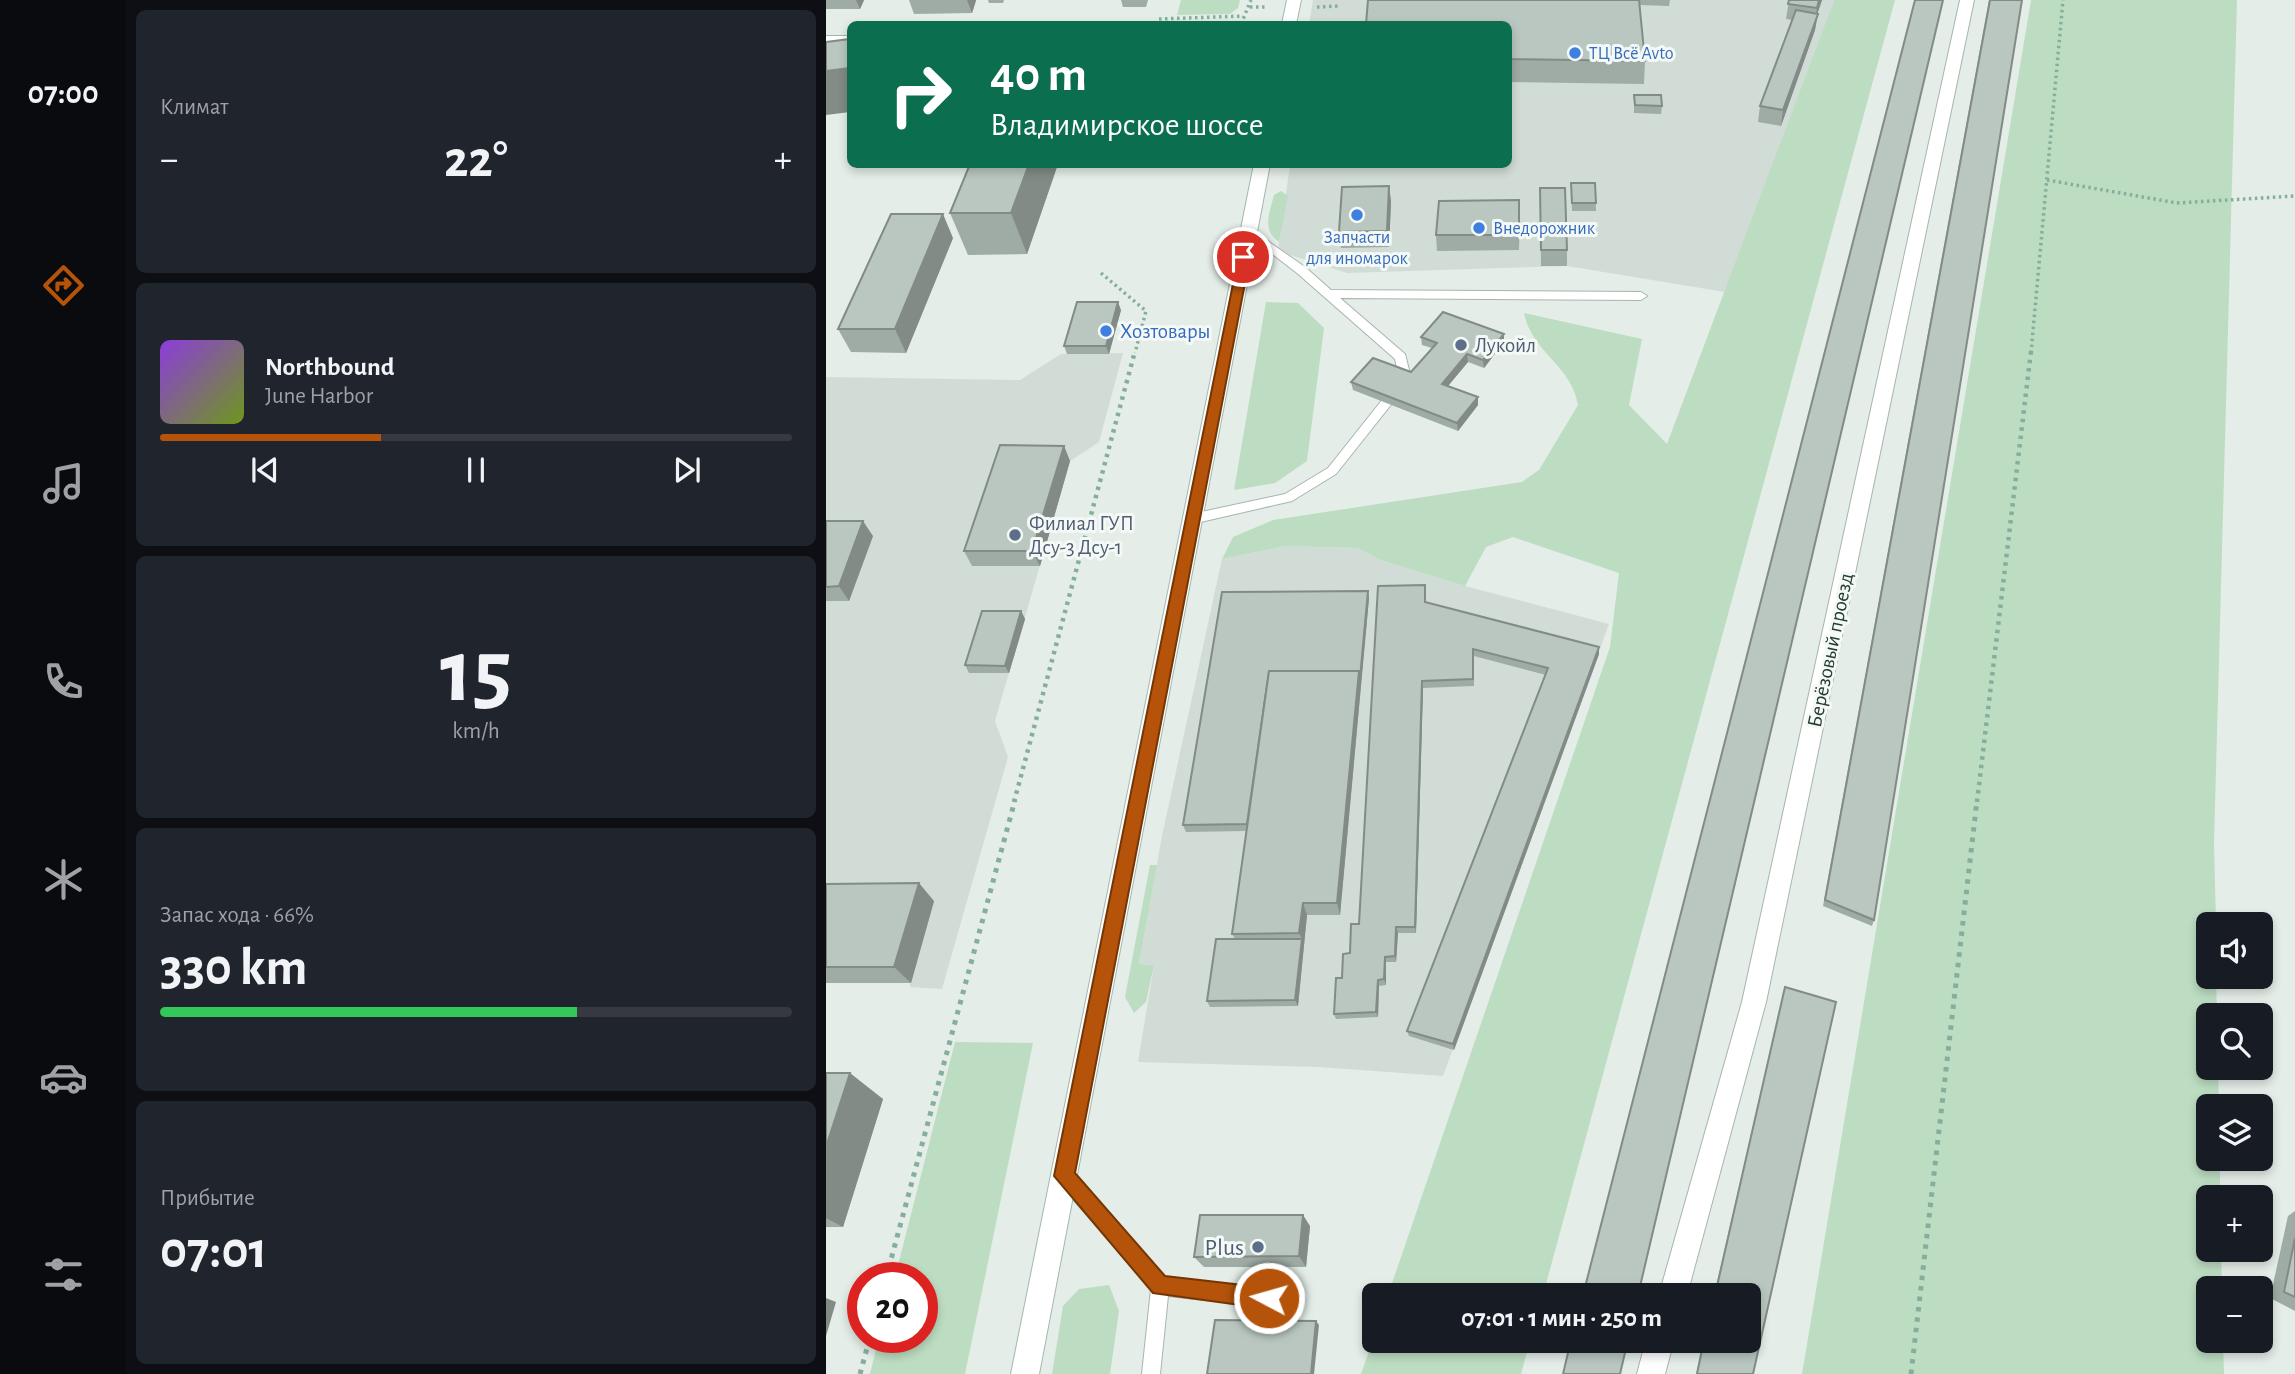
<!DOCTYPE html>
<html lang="ru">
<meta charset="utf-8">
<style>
body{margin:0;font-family:"Alegreya Sans",sans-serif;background:#20242c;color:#f1f3f6;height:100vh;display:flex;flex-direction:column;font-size:26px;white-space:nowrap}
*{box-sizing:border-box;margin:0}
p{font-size:23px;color:#9ea1a6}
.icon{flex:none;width:38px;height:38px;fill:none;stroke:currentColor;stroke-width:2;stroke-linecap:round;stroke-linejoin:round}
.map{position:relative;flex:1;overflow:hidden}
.drawer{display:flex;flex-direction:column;gap:10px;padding:10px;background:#0d0f14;width:700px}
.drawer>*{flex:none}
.banner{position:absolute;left:21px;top:21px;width:665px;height:147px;border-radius:10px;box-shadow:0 4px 10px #0003;background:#0b6e4f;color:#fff;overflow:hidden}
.controls{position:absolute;left:1370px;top:912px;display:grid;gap:14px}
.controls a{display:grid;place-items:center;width:77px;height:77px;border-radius:10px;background:#171b24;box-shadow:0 4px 10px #0003;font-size:35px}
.speed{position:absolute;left:21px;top:1262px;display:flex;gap:14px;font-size:35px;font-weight:700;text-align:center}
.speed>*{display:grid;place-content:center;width:91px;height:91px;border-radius:50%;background:#171b24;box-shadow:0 4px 10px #0003;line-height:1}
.speed .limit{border:10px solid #d22;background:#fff;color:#111}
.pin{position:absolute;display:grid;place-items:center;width:60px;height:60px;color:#fff;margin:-30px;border:4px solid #fff;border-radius:50%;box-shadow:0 2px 7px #0007}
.me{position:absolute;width:77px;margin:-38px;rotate:276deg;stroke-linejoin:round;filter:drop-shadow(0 0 5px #0008)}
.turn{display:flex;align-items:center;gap:24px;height:147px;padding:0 28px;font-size:32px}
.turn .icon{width:91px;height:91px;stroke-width:2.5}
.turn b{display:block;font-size:49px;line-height:60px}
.big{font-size:52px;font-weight:700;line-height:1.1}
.drawer .widget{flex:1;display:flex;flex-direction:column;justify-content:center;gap:10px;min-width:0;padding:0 24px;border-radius:10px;background:#20242c}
.drawer .dial{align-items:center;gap:0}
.dial b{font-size:91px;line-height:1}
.song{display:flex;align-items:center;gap:21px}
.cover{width:84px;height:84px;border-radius:10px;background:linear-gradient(135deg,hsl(270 70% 55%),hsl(80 70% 35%))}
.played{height:7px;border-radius:4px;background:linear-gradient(90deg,#b45309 35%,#363941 35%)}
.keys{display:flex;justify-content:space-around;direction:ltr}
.heat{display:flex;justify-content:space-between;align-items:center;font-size:38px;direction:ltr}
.charge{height:10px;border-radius:5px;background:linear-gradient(90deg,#34c759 66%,#363941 0)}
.trip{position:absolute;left:536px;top:1283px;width:399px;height:70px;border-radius:10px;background:#171b24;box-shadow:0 4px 10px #0003;font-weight:700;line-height:70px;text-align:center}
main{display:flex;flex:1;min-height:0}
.tabs{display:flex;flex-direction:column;width:126px;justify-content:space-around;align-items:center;background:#090b0e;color:#9ea1a6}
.tabs .icon{width:49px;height:49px}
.tabs .current{color:#b45309}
.tabs b{font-size:32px;color:#f1f3f6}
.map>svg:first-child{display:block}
</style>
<main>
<nav class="tabs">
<b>07:00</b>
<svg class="icon current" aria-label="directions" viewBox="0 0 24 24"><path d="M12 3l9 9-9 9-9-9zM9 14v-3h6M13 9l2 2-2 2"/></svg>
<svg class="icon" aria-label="music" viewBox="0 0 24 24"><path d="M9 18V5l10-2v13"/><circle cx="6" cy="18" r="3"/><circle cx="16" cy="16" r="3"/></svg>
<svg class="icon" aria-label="phone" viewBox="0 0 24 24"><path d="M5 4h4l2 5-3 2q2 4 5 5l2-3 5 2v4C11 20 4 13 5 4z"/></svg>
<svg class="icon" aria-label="climate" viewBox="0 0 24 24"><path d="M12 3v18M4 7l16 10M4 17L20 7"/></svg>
<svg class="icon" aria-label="car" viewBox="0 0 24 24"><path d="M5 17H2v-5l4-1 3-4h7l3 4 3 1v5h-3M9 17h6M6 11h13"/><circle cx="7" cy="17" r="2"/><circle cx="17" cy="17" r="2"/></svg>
<svg class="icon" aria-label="filters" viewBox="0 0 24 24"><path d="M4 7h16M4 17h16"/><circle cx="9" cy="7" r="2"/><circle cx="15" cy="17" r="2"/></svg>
</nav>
<section class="drawer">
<div class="widget"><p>Климат</p>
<div class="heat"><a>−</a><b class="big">22°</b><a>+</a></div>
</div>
<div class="widget">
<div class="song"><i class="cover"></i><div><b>Northbound</b><p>June Harbor</p></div></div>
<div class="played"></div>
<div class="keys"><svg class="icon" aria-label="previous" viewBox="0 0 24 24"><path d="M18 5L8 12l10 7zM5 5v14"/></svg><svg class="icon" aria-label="pause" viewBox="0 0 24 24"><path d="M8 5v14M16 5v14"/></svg><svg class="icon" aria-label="next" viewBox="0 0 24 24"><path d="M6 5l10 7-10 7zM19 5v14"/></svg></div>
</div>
<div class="widget dial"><b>15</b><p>km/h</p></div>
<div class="widget"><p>Запас хода · 66%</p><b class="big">330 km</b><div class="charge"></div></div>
<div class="widget"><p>Прибытие</p><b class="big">07:01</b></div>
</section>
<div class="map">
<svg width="1469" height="1374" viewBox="0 0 1469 1374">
<rect width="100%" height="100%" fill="#e4ede7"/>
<g fill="#d2dcd6">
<polygon points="487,0 1008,0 899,292 741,266 521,273 452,251 464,165 682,164 682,24 483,24"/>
<polygon points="297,353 273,442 244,461 169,721 182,757 116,989 84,987 84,983 0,983 0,377 194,380 235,354"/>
<polygon points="460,546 531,548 554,560 639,586 783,624 617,1076 493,1067 312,1062 328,965 313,964 336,836 396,559"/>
</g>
<g fill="#bdddc2">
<polygon points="355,0 414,0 412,8 404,14 351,15"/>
<path d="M1008 0H1069L717 1295H562L784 647 793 573 687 537 660 547 639 586 554 560 531 548 460 546 396 559 407 537 447 520 696 482 713 470 752 405C745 364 706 353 698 313L816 339 803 405 841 444Z"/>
<polygon points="1205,0 1411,0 1388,843 1390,924 1382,924 1382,976 1390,977 1391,1015 1382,1015 1382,1068 1392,1068 1393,1106 1382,1106 1382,1158 1394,1159 1394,1197 1382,1197 1382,1250 1395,1250 1396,1288 1382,1288 1382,1340 1397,1341 1398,1374 976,1374"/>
<path d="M455 191 462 196 453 242C435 230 444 212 448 195Z"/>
<polygon points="440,302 472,303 498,328 481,461 449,483 408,490"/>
<polygon points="324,865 331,865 313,964 328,965 320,1002 308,1013 299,997"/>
<polygon points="129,1042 207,1043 139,1374 44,1374 53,1337 96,1337 96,1278 69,1277"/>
<polygon points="283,1285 293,1311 284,1374 226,1374 237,1306 253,1289"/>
<polygon points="548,1337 548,1340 704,1341 695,1374 535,1374"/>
</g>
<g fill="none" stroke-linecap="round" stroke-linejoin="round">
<defs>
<g id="service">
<polygon points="423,228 479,267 505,290 815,292 821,296 815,300 514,298 579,354 585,378 579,382 573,378 569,359 471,273 419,233 419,229"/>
<polygon points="560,399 566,403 564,406 510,474 466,501 366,524 361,522 360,519 366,514 459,494 502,468 556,400"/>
<path d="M238 1167 244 1170 339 1277 443 1289 449 1292C454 1303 454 1320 450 1331L443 1333 436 1331 434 1324V1306L342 1296 334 1374H316L325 1289 232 1182 229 1176 232 1170Z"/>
</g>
<g id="minor">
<polygon points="1134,0 1148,0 940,1002 861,1295 833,1295 916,1002"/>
<polygon points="820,1340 848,1340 839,1374 811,1374"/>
</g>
<rect id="tertiary" x="0" y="36" width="24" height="8"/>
<g id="secondary">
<polygon points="461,0 475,0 470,24 456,24"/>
<polygon points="428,164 444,164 213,1374 185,1374"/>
</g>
</defs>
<use href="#service" stroke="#a7b5ad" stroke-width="2"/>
<use href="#minor" stroke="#a7b5ad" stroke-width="2"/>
<use href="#tertiary" stroke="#a7b5ad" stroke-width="2"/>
<use href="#secondary" stroke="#a2b8ae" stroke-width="2"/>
<g stroke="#85af9c" stroke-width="3.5" stroke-dasharray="2.5 3.5" stroke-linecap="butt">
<polyline points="424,7 441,7"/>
<polyline points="491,7 514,6"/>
<polyline points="333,19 417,16"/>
<polyline points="415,24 425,0"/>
<polyline points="1221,180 1351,203 1469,196"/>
<polyline points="275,273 320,311 309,353"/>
<polyline points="1205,353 1237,0"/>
</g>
<g stroke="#85af9c" stroke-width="4.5" stroke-dasharray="3.5 5" stroke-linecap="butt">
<polyline points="188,802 309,351"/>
<polyline points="1151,802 1205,351"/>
</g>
<g stroke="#85af9c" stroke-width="5" stroke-dasharray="4.5 6" stroke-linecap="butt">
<polyline points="60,1278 189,800"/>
<polyline points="34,1374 44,1337"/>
<polyline points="1085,1374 1151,800"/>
</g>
<use href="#service" fill="#fff" fill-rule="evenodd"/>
<use href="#minor" fill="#fff" fill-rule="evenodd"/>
<use href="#tertiary" fill="#fff" fill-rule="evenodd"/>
<use href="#secondary" fill="#fff" fill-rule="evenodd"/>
</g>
<g fill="#9faba5">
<polygon points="0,0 38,0 34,9 0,9"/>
<polygon points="83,0 150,0 150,1 146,13 88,14"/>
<polygon points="162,0 178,0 177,3 163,3"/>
<polygon points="295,0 322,0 320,7 297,7"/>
<polygon points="542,0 844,0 843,6 814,5 819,61 818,84 682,82 682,24"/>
<polygon points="963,0 996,0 991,14 989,30 955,126 932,122 934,106 967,20 960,19"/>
<polygon points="1163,0 1196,0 1048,920 1046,926 997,906"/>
<polygon points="808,95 836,106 835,114 808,113"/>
<polygon points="144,164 232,164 201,254 142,255 124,213"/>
<polygon points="745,183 769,183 770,211 746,211"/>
<polygon points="563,186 565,202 563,247 515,248 513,232"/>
<polygon points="714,188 741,250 741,266 715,266"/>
<polygon points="694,216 693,250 611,251 610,235"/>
<polygon points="127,238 80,353 25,352 12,329"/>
<polygon points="295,310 283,354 241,354 238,346"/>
<polygon points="678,334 678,342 658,368 642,362 622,386 652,405 632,431 527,390 525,382 585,372 606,348 596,345 595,337"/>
<polygon points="238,446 244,461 214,566 146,566 138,551"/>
<polygon points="0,521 47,536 23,601 0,601"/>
<polygon points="600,592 600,602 773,654 628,1050 583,1036 581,1031 720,675 648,656 648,686 597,688 590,933 572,933 570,962 560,962 560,985 553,986 552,1017 510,1019 508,1014 516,978 533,924"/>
<polygon points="543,598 514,915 481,915 472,1006 384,1007 381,1001 409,939 406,934 420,831 360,832 357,825"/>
<polygon points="195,611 199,619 183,673 143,673 139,665"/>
<polygon points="0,884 108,901 85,983 0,983"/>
<polygon points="959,987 927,1374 870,1374 878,1340 922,1340 922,1295 888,1295"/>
<polygon points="0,1073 57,1099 17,1227 0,1227"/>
<polygon points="1469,1211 1469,1311 1444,1298 1462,1216"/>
<polygon points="484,1226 480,1267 378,1267 368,1257"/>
</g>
<g fill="#828b86">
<polygon points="30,0 38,0 34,9"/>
<polygon points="141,0 150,0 146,13"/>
<polygon points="993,0 996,0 988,24 991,8"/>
<polygon points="992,14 989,30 955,126 957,110"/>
<polygon points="24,68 24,112 0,115 0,71"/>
<polygon points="203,164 232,164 201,254 185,213"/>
<polygon points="563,186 565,202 563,247 561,231"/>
<polygon points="117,214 127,238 80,353 69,329"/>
<polygon points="292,302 295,310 283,354 280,346"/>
<polygon points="678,334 678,342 658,368 657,360"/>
<polygon points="641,354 642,362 617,392 616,384"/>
<polygon points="652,397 652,405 632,431 631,423"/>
<polygon points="238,446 244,461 214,566 206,551"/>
<polygon points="37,521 47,536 23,601 13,586"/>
<polygon points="542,591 543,598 514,915 511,903 533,671"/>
<polygon points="195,611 199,619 183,673 179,666"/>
<polygon points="773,647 773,654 628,1050 627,1044"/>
<polygon points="596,681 597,688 590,933 589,927"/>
<polygon points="93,883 108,901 85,983 68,967"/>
<polygon points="477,903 481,915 472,1006 469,1000 476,939 473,933"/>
<polygon points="570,927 572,933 570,962 569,956"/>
<polygon points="559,957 560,962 560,985 558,979"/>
<polygon points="552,980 553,986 552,1017 550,1012"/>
<polygon points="24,1073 57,1099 17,1227 0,1218 0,1147"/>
<polygon points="477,1215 484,1226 480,1267 473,1256"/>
<polygon points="0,1298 10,1302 0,1336"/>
<polygon points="490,1321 493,1325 488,1374 485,1374"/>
</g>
<g fill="#b9c7c0" stroke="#828b86" stroke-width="2">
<polygon points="542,0 813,0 819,61 682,59 682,24 540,24"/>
<polygon points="963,0 993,0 991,8 962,4"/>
<polygon points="1089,0 1117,0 812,1295 757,1295"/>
<polygon points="1164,0 1196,0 1048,920 999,900"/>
<polygon points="970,10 992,14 957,110 934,106"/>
<polygon points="24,39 24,68 0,71 0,42"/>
<polygon points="808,95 835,95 836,106 809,105"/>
<polygon points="144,164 203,164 185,213 124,213"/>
<polygon points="745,183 769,183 770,203 746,203"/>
<polygon points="563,186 561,231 513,232 516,187"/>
<polygon points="714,188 739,188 741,250 715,250"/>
<polygon points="693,200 693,235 610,235 613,201"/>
<polygon points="65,214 117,214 69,329 12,329"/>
<polygon points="251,302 292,302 280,346 238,346"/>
<polygon points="617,312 678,334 657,360 641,354 616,384 652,397 631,423 525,382 547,358 585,372 611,343 595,337"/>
<polygon points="174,445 238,446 206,551 138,551"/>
<polygon points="0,521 37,521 13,586 0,587"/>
<polygon points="599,585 599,602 773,647 627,1044 581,1031 722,668 647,649 647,679 596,681 589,927 570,927 569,956 559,957 558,979 552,980 550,1012 508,1014 510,978 516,978 517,954 524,953 525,924 533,924 552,586"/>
<polygon points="542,591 534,678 533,671 443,671 421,824 357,825 396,592"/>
<polygon points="156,611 195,611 179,666 139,665"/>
<polygon points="443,671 533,671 511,903 477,903 473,933 406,934"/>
<polygon points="93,883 68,967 0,967 0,884"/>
<polygon points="390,939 476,939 469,1000 381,1001"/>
<polygon points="959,987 1010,1002 927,1374 871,1374 878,1340 922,1340 922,1295 889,1295"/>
<polygon points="0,1073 24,1073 0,1147"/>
<polygon points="374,1215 477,1215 473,1256 368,1257"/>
<polygon points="1469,1238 1469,1297 1458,1292"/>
<polygon points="389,1320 490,1321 485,1374 381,1374"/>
<polygon points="745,1340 802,1340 794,1374 737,1374"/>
</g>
<polygon fill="#b45309" stroke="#753606" stroke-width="2" points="413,254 424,257 249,1173 339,1276 443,1288 451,1291 454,1298 451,1306 443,1309 327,1293 228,1176"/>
<g fill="#3f7fe0" stroke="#f4f9f6" stroke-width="2.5">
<circle cx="749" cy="53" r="7"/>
<circle cx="531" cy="215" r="7"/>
<circle cx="653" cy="228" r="7"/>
<circle cx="280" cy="331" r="7"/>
</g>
<g fill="#5c6f8a" stroke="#f4f9f6" stroke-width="2.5">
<circle cx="635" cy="345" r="7"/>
<circle cx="189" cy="535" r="7"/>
<circle cx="432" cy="1247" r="7"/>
</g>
<g text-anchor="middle" stroke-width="6" stroke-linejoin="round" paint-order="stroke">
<g font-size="18" fill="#366cbe" stroke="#f4f9f6" text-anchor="start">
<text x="763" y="59">ТЦ Всё Avto</text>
<text x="667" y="234">Внедорожник</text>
<text x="531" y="243" text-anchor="middle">Запчасти<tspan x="531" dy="21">для иномарок</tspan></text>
</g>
<g font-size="21" fill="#366cbe" stroke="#f4f9f6" text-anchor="start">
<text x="294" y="338">Хозтовары</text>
</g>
<g font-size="21" fill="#4e5e75" stroke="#f4f9f6" text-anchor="start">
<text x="649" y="352">Лукойл</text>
<text x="203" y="530">Филиал ГУП<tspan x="203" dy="24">Дсу-3 Дсу-1</tspan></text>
</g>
<g font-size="21" fill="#243d33" stroke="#f4f9f6">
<text transform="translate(1004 650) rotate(-78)" y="7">Берёзовый проезд</text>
</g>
<g font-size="24" fill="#4e5e75" stroke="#f4f9f6" text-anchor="end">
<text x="418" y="1255">Plus</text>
</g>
</g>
</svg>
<div class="controls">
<a><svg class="icon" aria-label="sound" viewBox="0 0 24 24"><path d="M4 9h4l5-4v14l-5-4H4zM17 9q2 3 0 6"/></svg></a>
<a><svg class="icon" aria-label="search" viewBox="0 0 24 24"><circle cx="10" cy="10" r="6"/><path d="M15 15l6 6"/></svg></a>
<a><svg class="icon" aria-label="layers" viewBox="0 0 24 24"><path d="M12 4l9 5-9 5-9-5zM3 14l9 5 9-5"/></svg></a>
<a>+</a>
<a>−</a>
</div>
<div class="speed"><div class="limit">20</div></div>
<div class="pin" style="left:417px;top:257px;background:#d93025"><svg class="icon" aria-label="arrive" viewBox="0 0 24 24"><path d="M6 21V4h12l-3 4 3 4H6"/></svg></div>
<svg class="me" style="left:443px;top:1298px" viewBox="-20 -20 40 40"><circle r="17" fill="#b45309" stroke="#fff" stroke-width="3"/><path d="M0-11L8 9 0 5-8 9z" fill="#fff"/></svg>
<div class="trip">07:01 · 1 мин · 250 m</div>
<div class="banner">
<div class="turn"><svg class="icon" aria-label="right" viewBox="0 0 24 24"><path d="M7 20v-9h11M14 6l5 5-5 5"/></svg><div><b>40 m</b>Владимирское шоссе</div></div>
</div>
</div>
</main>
